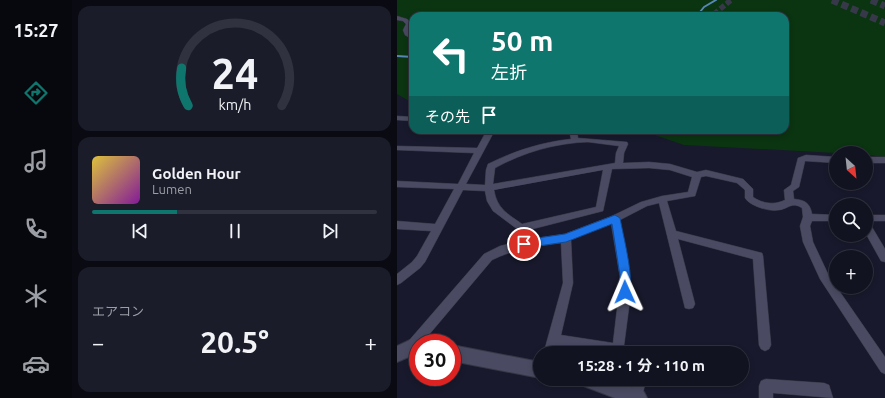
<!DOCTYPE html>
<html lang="ja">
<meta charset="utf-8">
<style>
body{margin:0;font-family:Ubuntu,"Noto Sans JP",sans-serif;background:#1b1c2a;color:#f1f3f6;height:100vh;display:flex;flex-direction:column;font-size:15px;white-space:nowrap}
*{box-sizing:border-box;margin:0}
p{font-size:13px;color:#9c9ea5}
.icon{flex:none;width:22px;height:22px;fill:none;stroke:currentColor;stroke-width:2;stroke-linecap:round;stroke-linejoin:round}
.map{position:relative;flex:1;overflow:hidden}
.side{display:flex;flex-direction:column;gap:6px;padding:6px;background:#0a0a12;width:325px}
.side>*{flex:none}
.hud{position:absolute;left:12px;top:12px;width:380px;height:122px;border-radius:12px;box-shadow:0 2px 6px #0003,0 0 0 1px #31323f;background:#0f766e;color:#fff;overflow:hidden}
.needle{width:26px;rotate:153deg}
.buttons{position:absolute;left:432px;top:146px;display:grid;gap:8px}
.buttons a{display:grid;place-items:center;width:44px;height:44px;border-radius:50%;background:#121321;box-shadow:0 2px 6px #0003,0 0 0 1px #31323f;font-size:20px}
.speed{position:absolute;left:12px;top:334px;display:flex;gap:8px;font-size:20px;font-weight:700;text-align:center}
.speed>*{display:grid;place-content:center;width:52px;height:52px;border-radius:50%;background:#121321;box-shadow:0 2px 6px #0003,0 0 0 1px #31323f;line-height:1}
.speed .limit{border:6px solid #d22;background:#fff;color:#111}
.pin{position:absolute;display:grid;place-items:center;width:34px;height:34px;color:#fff;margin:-17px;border:2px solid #fff;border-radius:50%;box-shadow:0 1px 4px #0007}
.me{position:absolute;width:44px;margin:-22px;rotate:359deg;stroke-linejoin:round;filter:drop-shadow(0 0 3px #0008)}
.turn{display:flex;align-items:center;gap:14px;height:84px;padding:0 16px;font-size:18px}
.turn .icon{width:52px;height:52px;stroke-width:2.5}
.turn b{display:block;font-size:28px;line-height:34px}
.then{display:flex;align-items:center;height:38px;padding:0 16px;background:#0003;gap:8px;font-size:15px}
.big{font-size:30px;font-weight:700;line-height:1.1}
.side .widget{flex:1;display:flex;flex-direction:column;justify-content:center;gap:6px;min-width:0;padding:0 14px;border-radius:12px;background:#1b1c2a}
.side .dial{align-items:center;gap:0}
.dial svg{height:104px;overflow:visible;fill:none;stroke:#31323f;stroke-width:7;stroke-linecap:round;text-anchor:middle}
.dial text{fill:#f1f3f6;stroke:none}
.song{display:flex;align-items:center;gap:12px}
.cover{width:48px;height:48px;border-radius:6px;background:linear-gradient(135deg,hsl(50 70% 55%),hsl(290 70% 35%))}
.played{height:4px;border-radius:2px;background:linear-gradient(90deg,#0f766e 30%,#31323f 30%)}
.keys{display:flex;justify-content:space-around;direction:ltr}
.heat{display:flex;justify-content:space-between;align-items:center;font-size:22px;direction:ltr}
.trip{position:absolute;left:136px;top:346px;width:216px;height:40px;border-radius:20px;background:#121321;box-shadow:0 2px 6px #0003,0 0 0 1px #31323f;font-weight:700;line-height:40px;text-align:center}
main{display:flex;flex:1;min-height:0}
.dock{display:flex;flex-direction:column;width:72px;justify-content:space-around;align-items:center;background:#07080d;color:#9c9ea5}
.dock .icon{width:28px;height:28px}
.dock .active{color:#0f766e}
.dock b{font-size:18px;color:#f1f3f6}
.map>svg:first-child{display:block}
</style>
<main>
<nav class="dock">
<b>15:27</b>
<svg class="icon active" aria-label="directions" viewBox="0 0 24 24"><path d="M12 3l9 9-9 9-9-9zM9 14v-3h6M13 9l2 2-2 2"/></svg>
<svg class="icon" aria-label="music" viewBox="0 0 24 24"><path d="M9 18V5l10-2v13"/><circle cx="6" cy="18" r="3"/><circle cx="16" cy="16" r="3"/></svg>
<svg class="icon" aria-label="phone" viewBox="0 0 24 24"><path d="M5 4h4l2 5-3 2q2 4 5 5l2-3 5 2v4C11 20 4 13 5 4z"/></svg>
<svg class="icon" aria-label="climate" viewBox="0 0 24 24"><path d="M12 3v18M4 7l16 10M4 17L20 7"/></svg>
<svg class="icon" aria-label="car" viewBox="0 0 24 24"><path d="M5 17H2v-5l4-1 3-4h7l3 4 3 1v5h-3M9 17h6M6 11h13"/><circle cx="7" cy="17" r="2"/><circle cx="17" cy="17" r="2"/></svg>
</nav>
<section class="side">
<div class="widget dial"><svg viewBox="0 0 100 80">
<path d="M14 69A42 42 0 1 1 86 69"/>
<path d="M14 69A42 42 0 0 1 9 40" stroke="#0f766e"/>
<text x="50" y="56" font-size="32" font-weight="700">24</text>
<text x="50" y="72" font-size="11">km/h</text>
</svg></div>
<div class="widget">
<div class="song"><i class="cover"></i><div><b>Golden Hour</b><p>Lumen</p></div></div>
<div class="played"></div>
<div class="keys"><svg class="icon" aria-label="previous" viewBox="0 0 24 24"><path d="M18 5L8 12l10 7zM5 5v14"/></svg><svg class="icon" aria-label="pause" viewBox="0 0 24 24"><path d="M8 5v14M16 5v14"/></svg><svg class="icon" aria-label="next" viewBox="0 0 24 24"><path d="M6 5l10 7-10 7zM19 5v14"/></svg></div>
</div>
<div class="widget"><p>エアコン</p>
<div class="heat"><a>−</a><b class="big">20.5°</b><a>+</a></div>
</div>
</section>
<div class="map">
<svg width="488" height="398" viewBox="0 0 488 398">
<rect width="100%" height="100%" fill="#18192c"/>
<polygon fill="#0b3411" points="0,0 488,0 488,157 469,155 469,153 439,153 287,145 243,130 388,130 388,16 16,16 16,102 12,101 0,94"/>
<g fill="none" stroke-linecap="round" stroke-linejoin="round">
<g stroke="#5788b5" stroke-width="2">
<polyline points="305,16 303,12 307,7 319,0"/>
<polyline points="0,56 16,57"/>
</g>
<polyline stroke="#37384a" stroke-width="5.5" stroke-dasharray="5.5 2.5" stroke-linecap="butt" points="317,14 334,0"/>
<g stroke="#37384a" stroke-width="7" stroke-dasharray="7 3.5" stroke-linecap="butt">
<polyline points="435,0 488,23"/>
<polyline points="474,0 488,6"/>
</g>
<defs>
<g id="street">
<polygon points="317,13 319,13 321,16 315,16 315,14"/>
<polygon points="0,16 10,19 14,23 12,30 13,33 16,36 16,40 8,35 6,30 9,24 6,21 0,20"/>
<polygon points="0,116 16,117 16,121 0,120"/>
<path d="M90 130H98L69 184 88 185 89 170 91 164C117 151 145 142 174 139L172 130H180L181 138 230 142 231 144 227 153 226 163 252 162 273 164 300 172 309 170 346 179 356 189V197C366 204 378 205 388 200L387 190 394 185 401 158 409 155 439 157V163L408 161 402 187 396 191 397 199C408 200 413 203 415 214L439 215V221H415L413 226 416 242 432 276 488 357V374L484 372 423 279 406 242 403 226 406 217 405 208C395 201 391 209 382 210 372 212 353 206 348 198V190L340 183 309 176 304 177 298 196 270 201 279 231 365 253 366 256 374 345 372 349 368 351 364 349 362 345 356 259 281 239 298 304 296 308 292 309 288 308 262 203 250 206 223 220 233 277 234 292 226 353H204L180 349 182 353 150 352 148 348 166 283 164 243C140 246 117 249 95 260L25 343H21C21 349 19 352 13 354L9 352 7 348 9 344 87 254 103 246 127 240 168 234 215 216 244 202 265 196 291 192 295 177 273 170 252 168 215 169 206 211 124 232 96 211 90 201 88 191 66 190 28 262 23 268 4 283 0 285V274L15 262 20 256 34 231 0 229V221L38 224 57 189 0 187V181L61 184 77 153 0 150V146L80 148ZM191 142 222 146 219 153 218 163 96 184 98 168C127 152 159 143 191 142ZM206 170 199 207 125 224C111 214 100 209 97 190ZM214 223 223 277 222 292 216 343 164 335 176 283 174 240Z"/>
<rect x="469" y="157" width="19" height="6"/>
<polygon points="469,215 488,215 488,221 469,221 472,222 488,249 488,262 484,261 469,234"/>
<polygon points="236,379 246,379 248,384 245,398 233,398"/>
<polygon points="369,379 427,383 432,385 436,398 376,393 376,398 362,398 362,386 364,381"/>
</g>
<g id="secondary">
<polygon points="13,340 21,340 27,342 21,343 21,356 14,356 0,362 0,346"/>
<polygon points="55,345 143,362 143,378 55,361"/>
<polygon points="181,379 213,379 247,392 250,398 218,398 184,385"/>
</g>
</defs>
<use href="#street" stroke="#363645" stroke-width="1"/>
<use href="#secondary" stroke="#363645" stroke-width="2"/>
<use href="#street" fill="#4a4b62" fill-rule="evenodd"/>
<use href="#secondary" fill="#4a4b62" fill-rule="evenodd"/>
</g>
<path fill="#1a73e8" stroke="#114b97" d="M218 215 223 218C226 235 238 281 232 295L228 296 224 295 222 292 223 276 215 224 169 242 127 248 123 247 122 244 123 241 127 240 168 234Z"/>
</svg>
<div class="buttons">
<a><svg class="needle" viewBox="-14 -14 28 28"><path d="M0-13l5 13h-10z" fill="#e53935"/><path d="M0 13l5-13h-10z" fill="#9c9ea5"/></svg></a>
<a><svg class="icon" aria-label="search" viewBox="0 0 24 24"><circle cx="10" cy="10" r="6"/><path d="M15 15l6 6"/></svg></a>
<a>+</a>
</div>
<div class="speed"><div class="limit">30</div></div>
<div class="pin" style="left:127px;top:244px;background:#d93025"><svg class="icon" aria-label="arrive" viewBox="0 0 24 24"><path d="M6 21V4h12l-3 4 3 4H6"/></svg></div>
<svg class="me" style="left:228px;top:292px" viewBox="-20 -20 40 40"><path d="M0-17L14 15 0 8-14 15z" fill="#1a73e8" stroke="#fff" stroke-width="4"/></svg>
<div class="trip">15:28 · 1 分 · 110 m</div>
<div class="hud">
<div class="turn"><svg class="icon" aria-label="left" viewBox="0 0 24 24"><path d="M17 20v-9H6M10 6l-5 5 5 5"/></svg><div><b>50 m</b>左折</div></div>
<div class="then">その先<svg class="icon" aria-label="arrive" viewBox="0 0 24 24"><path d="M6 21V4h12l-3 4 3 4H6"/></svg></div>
</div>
</div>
</main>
